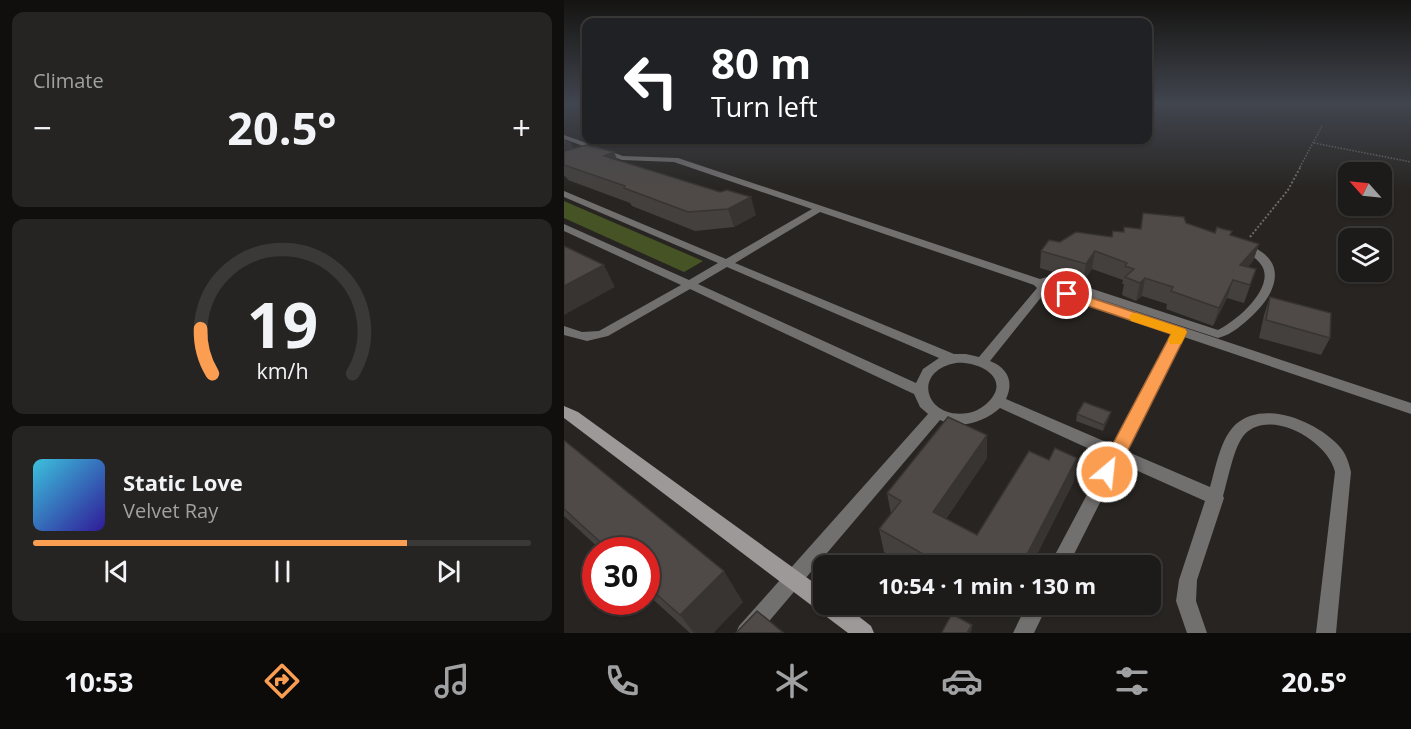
<!DOCTYPE html>
<meta charset="utf-8">
<style>
body{margin:0;font-family:"Open Sans",sans-serif;background:#252422;color:#f1f3f6;height:100vh;display:flex;flex-direction:column;font-size:22px;white-space:nowrap}
*{box-sizing:border-box;margin:0}
p{font-size:20px;color:#a0a1a2}
.icon{flex:none;width:33px;height:33px;fill:none;stroke:currentColor;stroke-width:2;stroke-linecap:round;stroke-linejoin:round}
.map{position:relative;flex:1;overflow:hidden}
.side{display:flex;flex-direction:column;gap:12px;padding:12px;background:#100f0e;width:564px}
.side>*{flex:none}
.hud{position:absolute;left:18px;top:18px;width:570px;height:126px;border-radius:12px;box-shadow:0 2px 4px #0004,0 0 0 2px #3b3938;background:#202124;color:#fff;overflow:hidden}
.needle{width:39px;rotate:297deg}
.controls{position:absolute;left:774px;top:162px;display:grid;gap:12px}
.controls a{display:grid;place-items:center;width:54px;height:54px;border-radius:12px;background:#1d1b19;box-shadow:0 2px 4px #0004,0 0 0 2px #3b3938;font-size:30px}
.speed{position:absolute;left:18px;top:537px;display:flex;gap:12px;font-size:30px;font-weight:700;text-align:center}
.speed>*{display:grid;place-content:center;width:78px;height:78px;border-radius:50%;background:#1d1b19;box-shadow:0 2px 4px #0004,0 0 0 2px #3b3938;line-height:1}
.speed .limit{border:9px solid #d22;background:#fff;color:#111}
.pin{position:absolute;display:grid;place-items:center;width:51px;height:51px;color:#fff;margin:-26px;border:3px solid #fff;border-radius:50%;box-shadow:0 2px 6px #0007}
.me{position:absolute;width:66px;margin:-33px;rotate:28deg;stroke-linejoin:round;filter:drop-shadow(0 0 4px #0008)}
.turn{display:flex;align-items:center;gap:21px;height:126px;padding:0 30px;font-size:27px}
.turn .icon{width:78px;height:78px;stroke-width:2.5}
.turn b{display:block;font-size:42px;line-height:51px}
.big{font-size:45px;font-weight:700;line-height:1.1}
.side .widget{flex:1;display:flex;flex-direction:column;justify-content:center;gap:9px;min-width:0;padding:0 21px;border-radius:12px;background:#252422}
.side .dial{align-items:center;gap:0}
.dial svg{height:156px;overflow:visible;fill:none;stroke:#3b3938;stroke-width:7;stroke-linecap:round;text-anchor:middle}
.dial text{fill:#f1f3f6;stroke:none}
.song{display:flex;align-items:center;gap:18px}
.cover{width:72px;height:72px;border-radius:9px;background:linear-gradient(135deg,hsl(190 70% 55%),hsl(250 70% 35%))}
.played{height:6px;border-radius:3px;background:linear-gradient(90deg,#fc9e52 75%,#3b3938 75%)}
.keys{display:flex;justify-content:space-around;direction:ltr}
.heat{display:flex;justify-content:space-between;align-items:center;font-size:33px;direction:ltr}
.trip{position:absolute;left:249px;top:555px;width:348px;height:60px;border-radius:12px;background:#1d1b19;box-shadow:0 2px 4px #0004,0 0 0 2px #3b3938;font-weight:700;line-height:60px;text-align:center}
.menu{display:flex;height:96px;justify-content:space-around;align-items:center;background:#0c0b0a;color:#a0a1a2}
.menu .icon{width:42px;height:42px}
.menu .current{color:#fc9e52}
.menu b{font-size:27px;color:#f1f3f6}
main{display:flex;flex:1;min-height:0}
.map>svg:first-child{display:block}
</style>
<main>
<section class="side">
<div class="widget"><p>Climate</p>
<div class="heat"><a>−</a><b class="big">20.5°</b><a>+</a></div>
</div>
<div class="widget dial"><svg viewBox="0 0 100 80">
<path d="M14 69A42 42 0 1 1 86 69"/>
<path d="M14 69A42 42 0 0 1 8 46" stroke="#fc9e52"/>
<text x="50" y="56" font-size="32" font-weight="700">19</text>
<text x="50" y="72" font-size="11">km/h</text>
</svg></div>
<div class="widget">
<div class="song"><i class="cover"></i><div><b>Static Love</b><p>Velvet Ray</p></div></div>
<div class="played"></div>
<div class="keys"><svg class="icon" aria-label="previous" viewBox="0 0 24 24"><path d="M18 5L8 12l10 7zM5 5v14"/></svg><svg class="icon" aria-label="pause" viewBox="0 0 24 24"><path d="M8 5v14M16 5v14"/></svg><svg class="icon" aria-label="next" viewBox="0 0 24 24"><path d="M6 5l10 7-10 7zM19 5v14"/></svg></div>
</div>
</section>
<div class="map">
<svg width="847" height="633" viewBox="0 0 847 633">
<rect width="100%" height="100%" fill="#272421"/>
<polygon fill="#465325" points="0,201 139,261 120,272 0,218"/>
<g fill="none" stroke-linecap="round" stroke-linejoin="round">
<g stroke="#6e6c69" stroke-width="1.5" stroke-dasharray="1.5 1.5" stroke-linecap="butt">
<polyline points="750,143 847,162"/>
<polyline points="736,167 758,126"/>
</g>
<polyline stroke="#6e6c69" stroke-width="2" stroke-dasharray="2 2" stroke-linecap="butt" points="686,237 724,190 737,166"/>
<g fill="#726f6f" fill-rule="evenodd">
<path d="M0 135 59 156 114 158 476 279 483 277 498 279 654 330C673 321 711 288 698 266 692 256 681 253 673 246L678 243C722 256 718 287 689 315 678 325 669 334 654 338L489 284 847 403V414L620 337 562 451 646 487C652 467 656 439 672 424 701 399 754 422 776 447 782 454 785 463 787 472L772 633H752L771 472C764 441 707 408 681 434 670 445 664 480 659 496L660 498 633 580 632 601 643 633H623L612 601 615 580 641 501 556 463 504 566H485L543 457 436 408C420 422 397 430 376 420L195 633H172L175 626 364 414 356 407 350 394 126 289 44 336 23 341 0 335V326L18 332 35 331 117 285 0 231V224L125 280 154 263 0 197V191L162 259 248 209 110 162 58 160 0 139ZM256 212 470 285 473 288 415 357 402 354H390L171 263ZM163 267 375 358 359 369 352 383 134 284ZM483 290 609 333 549 445 442 399C450 382 444 368 426 361ZM392 363C418 361 450 381 421 405 416 409 410 412 404 413 361 420 347 371 392 363Z"/>
<polygon points="463,604 484,604 470,633 449,633"/>
</g>
<polygon fill="#9e9999" fill-rule="evenodd" points="0,406 14,412 260,590 260,604 279,604 307,626 310,633 284,633 0,418"/>
</g>
<g fill="#44403d">
<polygon points="0,103 19,103 7,107 0,105"/>
<polygon points="0,139 10,149 50,152 53,160 192,215 170,227 131,231 68,206 66,203 4,180 2,177 0,176"/>
<polygon points="579,213 622,223 651,233 666,235 695,244 689,261 684,267 692,269 680,303 663,298 649,326 602,309 603,304 578,296 572,301 558,295 560,284 558,284 559,280 528,269 519,281 476,268 477,251 496,242 548,237 560,232 560,227 576,229"/>
<polygon points="706,297 766,338 757,355 695,338 700,315"/>
<polygon points="513,414 545,418 539,431 512,421"/>
<polygon points="0,440 179,602 149,633 126,633 82,593 82,550 37,550 0,516"/>
<polygon points="423,458 382,519 413,535 510,481 467,566 344,566 320,552 315,529 327,514 323,493"/>
</g>
<g fill="#373432">
<polygon points="6,103 19,103 7,107"/>
<polygon points="6,141 14,157 0,162 0,143"/>
<polygon points="50,152 57,169 40,156"/>
<polygon points="187,197 192,215 170,227 164,209"/>
<polygon points="695,244 689,261 670,282 676,265"/>
<polygon points="531,251 528,269 519,281 522,264"/>
<polygon points="40,265 51,287 0,315 0,286"/>
<polygon points="581,278 578,296 572,301 576,283"/>
<polygon points="669,280 663,298 649,326 655,308"/>
<polygon points="547,412 545,418 539,431 540,425"/>
<polygon points="423,435 423,458 371,535 369,512"/>
<polygon points="513,458 510,481 467,566 457,566"/>
<polygon points="160,571 179,602 149,633 130,633 116,615"/>
<polygon points="408,625 408,630 406,633 403,633"/>
</g>
<g fill="#4f4a47" stroke="#373432" stroke-width="1.5">
<polygon points="23,145 50,152 40,156 156,192 163,190 187,197 164,209 124,212 60,188 61,186 0,165 0,151"/>
<polygon points="579,213 620,217 622,223 651,233 653,227 659,229 668,231 666,235 695,244 676,265 692,269 686,285 669,280 655,308 607,291 609,287 581,278 576,283 561,277 570,269 561,266 563,263 531,251 522,264 477,251 485,240 496,242 512,232 548,237 549,231 560,232 560,227 577,229"/>
<polygon points="0,246 40,265 0,286"/>
<polygon points="706,297 767,313 766,338 702,320"/>
<polygon points="520,402 547,412 540,425 513,414"/>
<polygon points="384,417 423,435 369,512 413,535 465,451 485,460 491,448 513,458 457,566 411,566 409,564 408,566 380,566 315,529 337,501 323,493"/>
<polygon points="0,440 160,571 116,615 82,585 82,550 45,550 0,509"/>
<polygon points="193,611 220,633 172,633"/>
<polygon points="388,614 408,625 403,633 379,633 378,632"/>
</g>
<linearGradient id="sky" x2="0" y2="1"><stop stop-color="#151412"/><stop offset="0.54" stop-color="#41454e"/><stop offset="1" stop-color="#41454e" stop-opacity="0"/></linearGradient>
<rect width="847" height="192" fill="url(#sky)"/>
<polygon fill="#fc9e52" stroke="#a46735" stroke-width="1.5" points="503,290 621,329 623,332 550,478 543,480 537,478 534,472 607,334 498,297 496,294"/>
<polygon fill="#f59e0b" points="572,313 621,329 623,332 617,344 606,344 604,340 607,334 567,321 565,318 567,314"/>
</svg>
<div class="controls">
<a><svg class="needle" viewBox="-14 -14 28 28"><path d="M0-13l5 13h-10z" fill="#e53935"/><path d="M0 13l5-13h-10z" fill="#a0a1a2"/></svg></a>
<a><svg class="icon" aria-label="layers" viewBox="0 0 24 24"><path d="M12 4l9 5-9 5-9-5zM3 14l9 5 9-5"/></svg></a>
</div>
<div class="speed"><div class="limit">30</div></div>
<div class="pin" style="left:503px;top:294px;background:#d93025"><svg class="icon" aria-label="arrive" viewBox="0 0 24 24"><path d="M6 21V4h12l-3 4 3 4H6"/></svg></div>
<svg class="me" style="left:543px;top:472px" viewBox="-20 -20 40 40"><circle r="17" fill="#fc9e52" stroke="#fff" stroke-width="3"/><path d="M0-11L8 9 0 5-8 9z" fill="#fff"/></svg>
<div class="trip">10:54 · 1 min · 130 m</div>
<div class="hud">
<div class="turn"><svg class="icon" aria-label="left" viewBox="0 0 24 24"><path d="M17 20v-9H6M10 6l-5 5 5 5"/></svg><div><b>80 m</b>Turn left</div></div>
</div>
</div>
</main>
<nav class="menu">
<b>10:53</b>
<svg class="icon current" aria-label="directions" viewBox="0 0 24 24"><path d="M12 3l9 9-9 9-9-9zM9 14v-3h6M13 9l2 2-2 2"/></svg>
<svg class="icon" aria-label="music" viewBox="0 0 24 24"><path d="M9 18V5l10-2v13"/><circle cx="6" cy="18" r="3"/><circle cx="16" cy="16" r="3"/></svg>
<svg class="icon" aria-label="phone" viewBox="0 0 24 24"><path d="M5 4h4l2 5-3 2q2 4 5 5l2-3 5 2v4C11 20 4 13 5 4z"/></svg>
<svg class="icon" aria-label="climate" viewBox="0 0 24 24"><path d="M12 3v18M4 7l16 10M4 17L20 7"/></svg>
<svg class="icon" aria-label="car" viewBox="0 0 24 24"><path d="M5 17H2v-5l4-1 3-4h7l3 4 3 1v5h-3M9 17h6M6 11h13"/><circle cx="7" cy="17" r="2"/><circle cx="17" cy="17" r="2"/></svg>
<svg class="icon" aria-label="filters" viewBox="0 0 24 24"><path d="M4 7h16M4 17h16"/><circle cx="9" cy="7" r="2"/><circle cx="15" cy="17" r="2"/></svg>
<b>20.5°</b>
</nav>
